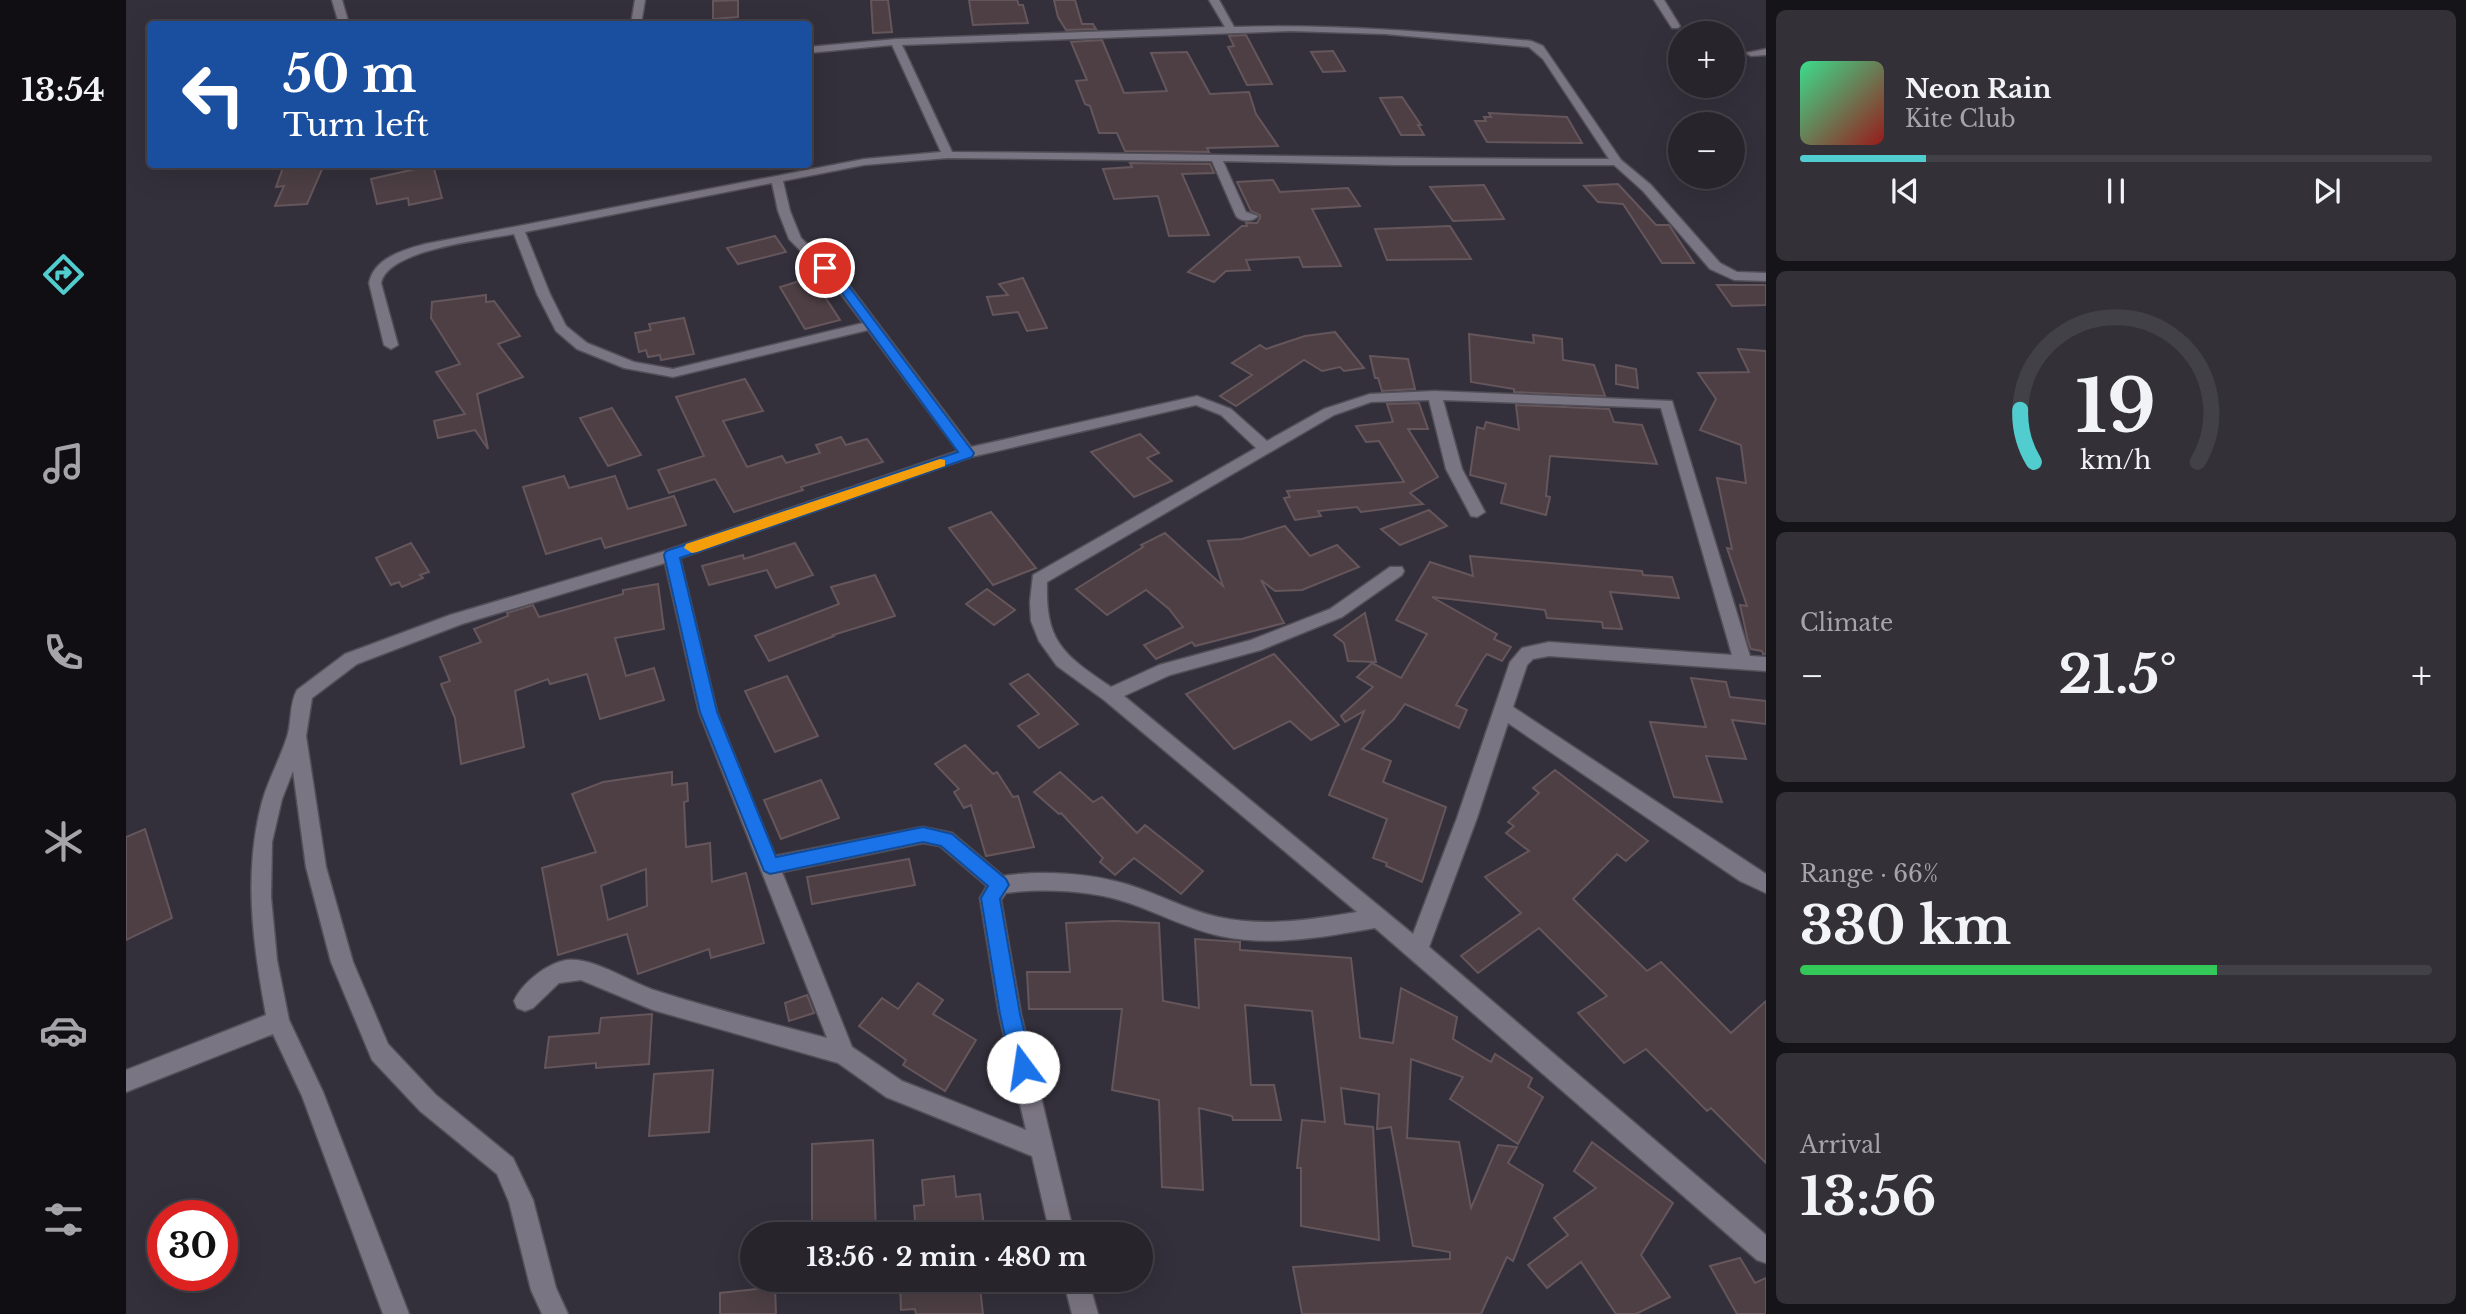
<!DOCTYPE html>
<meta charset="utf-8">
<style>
body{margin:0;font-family:"Libre Baskerville",serif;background:#333038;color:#f1f3f6;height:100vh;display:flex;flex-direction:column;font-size:26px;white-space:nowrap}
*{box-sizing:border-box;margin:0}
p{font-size:23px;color:#a4a4a9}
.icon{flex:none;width:38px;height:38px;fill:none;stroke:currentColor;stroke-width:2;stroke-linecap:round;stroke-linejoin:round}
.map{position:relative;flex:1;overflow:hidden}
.side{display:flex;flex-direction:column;gap:10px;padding:10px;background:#151418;width:700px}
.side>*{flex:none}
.guide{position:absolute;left:21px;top:21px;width:665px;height:147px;border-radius:7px;box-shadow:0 7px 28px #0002,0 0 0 2px #434148;background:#1a4fa0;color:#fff;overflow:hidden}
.controls{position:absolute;left:1542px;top:21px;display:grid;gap:14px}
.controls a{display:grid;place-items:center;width:77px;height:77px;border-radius:50%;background:#27242c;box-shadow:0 7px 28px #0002,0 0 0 2px #434148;font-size:35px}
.speed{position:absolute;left:21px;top:1200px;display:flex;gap:14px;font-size:35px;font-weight:700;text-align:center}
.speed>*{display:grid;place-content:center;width:91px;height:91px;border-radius:50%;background:#27242c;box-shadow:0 7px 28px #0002,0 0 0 2px #434148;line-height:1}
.speed .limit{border:10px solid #d22;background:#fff;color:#111}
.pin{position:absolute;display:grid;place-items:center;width:60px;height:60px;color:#fff;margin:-30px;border:4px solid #fff;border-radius:50%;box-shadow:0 2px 7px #0007}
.me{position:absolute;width:77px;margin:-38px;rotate:346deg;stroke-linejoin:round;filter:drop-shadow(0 0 5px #0008)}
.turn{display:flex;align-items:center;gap:24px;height:147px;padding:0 21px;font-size:32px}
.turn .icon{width:91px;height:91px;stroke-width:2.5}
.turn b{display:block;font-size:49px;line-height:60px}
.big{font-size:52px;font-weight:700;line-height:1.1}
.side .widget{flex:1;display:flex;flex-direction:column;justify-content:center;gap:10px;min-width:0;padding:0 24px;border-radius:10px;background:#333038}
.side .dial{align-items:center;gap:0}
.dial svg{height:182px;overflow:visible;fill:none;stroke:#434148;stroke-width:7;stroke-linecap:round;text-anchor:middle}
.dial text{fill:#f1f3f6;stroke:none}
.song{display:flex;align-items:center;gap:21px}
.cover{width:84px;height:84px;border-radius:10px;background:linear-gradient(135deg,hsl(150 70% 55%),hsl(0 70% 35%))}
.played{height:7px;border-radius:4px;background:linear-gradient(90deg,#52cdcf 20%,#434148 20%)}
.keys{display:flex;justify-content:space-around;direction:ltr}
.heat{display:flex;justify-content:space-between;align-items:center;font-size:38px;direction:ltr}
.charge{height:10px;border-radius:5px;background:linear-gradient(90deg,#34c759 66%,#434148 0)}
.trip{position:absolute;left:614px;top:1222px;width:413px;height:70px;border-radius:35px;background:#27242c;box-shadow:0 7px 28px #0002,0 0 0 2px #434148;font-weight:700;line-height:70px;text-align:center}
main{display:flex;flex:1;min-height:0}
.menu{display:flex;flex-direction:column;width:126px;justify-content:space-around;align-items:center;background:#100e12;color:#a4a4a9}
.menu .icon{width:49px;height:49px}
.menu .active{color:#52cdcf}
.menu b{font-size:32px;color:#f1f3f6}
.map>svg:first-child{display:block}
</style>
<main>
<nav class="menu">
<b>13:54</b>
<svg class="icon active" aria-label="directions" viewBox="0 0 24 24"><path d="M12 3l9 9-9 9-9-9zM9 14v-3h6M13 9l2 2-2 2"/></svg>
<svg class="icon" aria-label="music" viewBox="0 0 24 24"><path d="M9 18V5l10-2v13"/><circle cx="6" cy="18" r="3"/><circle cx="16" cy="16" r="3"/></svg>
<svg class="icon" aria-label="phone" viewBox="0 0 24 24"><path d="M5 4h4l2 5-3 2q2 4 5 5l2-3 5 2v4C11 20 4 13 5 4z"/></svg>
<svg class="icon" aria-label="climate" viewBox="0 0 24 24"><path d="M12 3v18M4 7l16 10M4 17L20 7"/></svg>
<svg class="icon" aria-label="car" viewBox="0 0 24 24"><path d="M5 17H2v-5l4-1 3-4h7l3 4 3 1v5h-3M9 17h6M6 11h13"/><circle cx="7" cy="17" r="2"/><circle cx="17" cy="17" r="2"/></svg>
<svg class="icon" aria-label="filters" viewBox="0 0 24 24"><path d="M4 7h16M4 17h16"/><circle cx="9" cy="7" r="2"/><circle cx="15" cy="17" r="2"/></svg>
</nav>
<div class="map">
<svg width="1640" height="1314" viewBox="0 0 1640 1314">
<rect width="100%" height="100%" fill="#34303b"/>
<g fill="#4d3f44" stroke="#64565b" stroke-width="2" fill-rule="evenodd">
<polygon points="612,0 612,17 587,19 587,1"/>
<polygon points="745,0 762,0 766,32 747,33"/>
<polygon points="843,0 891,0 893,5 897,5 902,23 847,25"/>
<polygon points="928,0 949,0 956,24 967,24 970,29 940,30 932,17"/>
<polygon points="1120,35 1146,84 1121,85 1102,47 1108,46 1103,36"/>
<polygon points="976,40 998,93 1041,91 1025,53 1061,52 1084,94 1123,92 1130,114 1152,146 1081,148 1083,152 999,151 991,133 973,133 964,106 959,104 950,81 961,80 945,42"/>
<polygon points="1207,51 1219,71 1197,72 1185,52"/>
<polygon points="1276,97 1295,125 1292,125 1298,135 1275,135 1254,98"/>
<polygon points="1363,113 1441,117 1456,143 1361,142 1349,121 1360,121 1358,117 1365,117"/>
<polygon points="1004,163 1084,164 1088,173 1056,174 1083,235 1043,236 1032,196 988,199 977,169 1006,167"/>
<polygon points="178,164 176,169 197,167 181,204 149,206 158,186 150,187 158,165"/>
<polygon points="307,165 316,198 283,205 282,198 251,204 245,179"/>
<polygon points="1147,180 1154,192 1222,188 1234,206 1186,209 1215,266 1177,267 1173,257 1120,260 1124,270 1100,271 1088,282 1062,272 1116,226 1121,226 1120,223 1131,223 1134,218 1134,215 1125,211 1111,182"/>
<polygon points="1492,184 1530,225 1543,225 1568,263 1536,263 1497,204 1472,202 1458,186"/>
<polygon points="1358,185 1378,219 1327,221 1304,187"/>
<polygon points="1324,226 1345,259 1261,260 1249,229"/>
<polygon points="649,236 660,252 612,264 601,248"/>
<polygon points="897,278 921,328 901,331 892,312 867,315 861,297 882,295 873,284"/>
<polygon points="680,279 693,295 697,294 714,320 679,329 654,287"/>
<polygon points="1591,285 1640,285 1640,305 1606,306"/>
<polygon points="360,295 360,302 368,301 394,336 372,344 397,377 351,394 362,449 349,430 312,438 308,421 339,414 310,372 334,364 305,318 306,302"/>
<polygon points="558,318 568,354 535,360 534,355 522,357 520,350 513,352 509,333 525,330 523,324"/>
<polygon points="1209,332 1238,368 1218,371 1214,367 1196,371 1178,360 1110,406 1094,396 1126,375 1106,363 1134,345 1140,349 1179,336"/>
<polygon points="1343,334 1408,343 1407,335 1436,339 1437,360 1468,365 1479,396 1388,392 1388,389 1345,382"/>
<polygon points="1612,349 1640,351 1640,654 1637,654 1636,651 1625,649 1622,641 1614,605 1621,606 1601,548 1606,549 1591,478 1620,483 1615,445 1574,430 1590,399 1572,373 1623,372"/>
<polygon points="1244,356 1282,359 1289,389 1256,391 1252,378 1249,378"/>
<polygon points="1490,365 1510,369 1512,388 1490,384"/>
<polygon points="619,379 637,411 597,421 621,467 656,456 660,463 694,453 690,445 715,437 720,445 741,439 757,462 675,487 677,490 608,512 589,479 543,493 532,470 578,456 550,397"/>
<polygon points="1293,403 1302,429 1282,429 1312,477 1284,493 1297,504 1235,512 1231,507 1192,511 1195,516 1169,520 1158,498 1164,497 1161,491 1278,482 1253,441 1240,442 1230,426 1267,422 1261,404"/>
<polygon points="1390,405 1483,409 1488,422 1516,425 1531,464 1424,456 1420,496 1424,497 1420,515 1375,503 1380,484 1344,475 1351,427 1358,429 1360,422 1393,430"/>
<polygon points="486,408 515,455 482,466 454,418"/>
<polygon points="1014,434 1033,453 1021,458 1046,481 1008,497 965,452"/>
<polygon points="438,476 443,488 489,476 502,509 548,496 560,525 479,548 475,538 420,554 397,487"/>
<polygon points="1303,510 1321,526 1274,545 1255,529"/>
<polygon points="865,512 910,568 867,585 823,528"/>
<polygon points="1159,526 1184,556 1211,545 1233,567 1176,590 1149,591 1135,580 1158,623 1069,646 1066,642 1030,659 1018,645 1057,627 1043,609 1020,590 981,615 950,589 1017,547 1015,545 1039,533 1097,586 1082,541 1116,539"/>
<polygon points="285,543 303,572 294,575 297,578 276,587 273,582 265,585 250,558"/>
<polygon points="669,543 687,575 650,588 641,570 583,585 576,566 617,555 618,559"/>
<polygon points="1344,556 1516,571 1517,575 1546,577 1553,598 1484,592 1496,629 1477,628 1476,622 1421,618 1419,610 1306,597 1371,634 1368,639 1385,647 1376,661 1361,654 1357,659 1330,705 1341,710 1333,728 1279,704 1268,719 1236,749 1265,761 1257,782 1320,807 1296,882 1260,866 1261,863 1247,858 1261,819 1203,795 1238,711 1219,722 1215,716 1247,687 1231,677 1246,663 1275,678 1301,634 1270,620 1304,562 1347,576"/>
<polygon points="749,575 769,616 707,635 708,636 643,661 629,636 713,604 705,587"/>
<polygon points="532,584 538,629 489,638 500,676 528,668 538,700 474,719 461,674 424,684 422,679 389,691 398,747 335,764 329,718 315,684 324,681 314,657 355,642 348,629 382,616 381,613 407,605 413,617 497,594 497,590"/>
<polygon points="861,589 889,610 868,625 840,604"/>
<polygon points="1239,613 1250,662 1222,661 1218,643 1208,635"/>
<polygon points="1148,654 1213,725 1185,740 1164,721 1108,749 1060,694"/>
<polygon points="902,674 952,724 913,748 892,726 913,714 884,684"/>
<polygon points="661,676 692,736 649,752 619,691"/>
<polygon points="1565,678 1600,682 1604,697 1640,701 1640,724 1606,720 1620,759 1580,756 1596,802 1548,797 1524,722 1580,727"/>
<polygon points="839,745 867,774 871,772 887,797 892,796 908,847 860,856 845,805 838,808 828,792 833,789 809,764"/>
<polygon points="1429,770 1522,841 1500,861 1491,854 1447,899 1521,971 1535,962 1605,1033 1640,1001 1640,1163 1585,1108 1581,1111 1520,1049 1498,1063 1452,1013 1481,996 1413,928 1352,973 1335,956 1395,913 1359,877 1403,851 1380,833 1388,826 1382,822 1413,793 1407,788"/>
<path d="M546 772V785L561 783 562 801 558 802 560 847 584 843 586 882 620 873 638 943 585 958 583 949 512 974 501 934 432 955 416 868 470 852 446 794 477 782ZM520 869 521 906 482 920 475 886Z"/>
<polygon points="934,772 967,802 976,797 1011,833 1019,825 1077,871 1055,894 1008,858 989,875 974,862 977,858 935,813 933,814 908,792"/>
<polygon points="695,780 713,818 655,839 638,800"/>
<polygon points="19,829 46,918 0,940 0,837"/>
<polygon points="783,859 789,885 686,904 681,877"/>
<polygon points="989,921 1033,923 1037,1001 1073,1008 1069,939 1114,942 1114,950 1225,958 1234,1038 1267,1043 1275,988 1331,1017 1327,1039 1365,1062 1369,1054 1406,1078 1402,1087 1417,1097 1392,1144 1324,1099 1337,1077 1285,1059 1281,1138 1333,1142 1345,1208 1372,1145 1391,1147 1382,1163 1417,1185 1387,1261 1381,1257 1355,1314 1176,1314 1167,1267 1324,1259 1324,1252 1287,1246 1265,1127 1251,1129 1253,1094 1215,1088 1219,1124 1247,1127 1253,1240 1175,1226 1175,1168 1171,1168 1176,1120 1199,1122 1186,1011 1119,1005 1125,1085 1148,1085 1155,1120 1107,1120 1106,1116 1073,1108 1077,1190 1036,1187 1033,1100 986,1090 996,1009 903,1009 901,972 944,972 940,923"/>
<polygon points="792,983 817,1000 807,1014 850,1040 819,1091 777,1065 780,1060 733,1026 756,998 772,1009"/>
<polygon points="681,995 688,1013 663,1021 659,1003"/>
<polygon points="526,1014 523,1064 470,1068 470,1063 419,1068 423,1037 473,1033 475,1018"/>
<polygon points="587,1070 583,1132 523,1136 528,1074"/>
<polygon points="747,1140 750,1234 686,1234 686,1144"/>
<polygon points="1466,1142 1547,1203 1515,1255 1544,1297 1510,1314 1490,1314 1455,1262 1421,1288 1402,1265 1442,1235 1428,1218 1470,1188 1448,1171"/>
<polygon points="828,1176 830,1197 854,1194 859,1234 790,1234 788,1206 798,1205 796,1180"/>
<polygon points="1614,1258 1629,1283 1640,1278 1640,1314 1611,1314 1584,1266"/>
<polygon points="788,1279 853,1279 857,1314 790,1314 789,1309 775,1310 774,1281"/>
<polygon points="649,1287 650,1314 594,1314 594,1293"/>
</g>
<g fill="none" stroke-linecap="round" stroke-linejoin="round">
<defs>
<g id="street">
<polygon points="206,0 216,0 223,24 213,24"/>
<polygon points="509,0 519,0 515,24 505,24"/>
<path d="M1083 0H1093L1108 27C1208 24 1306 32 1405 41L1417 46 1495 160 1525 185 1594 263 1611 272 1640 273V281L1608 280 1584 269 1517 191 1488 165H1267L1097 161 1120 212 1132 216C1127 222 1115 222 1110 216L1086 161 822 158 738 165 657 181 664 211 675 238 719 280 845 447 1071 396 1105 409 1141 441 1198 409 1244 394 1309 391 1546 401 1624 656 1640 657V671L1423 656 1407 659 1401 665 1387 707 1640 874V893L1614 881 1382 723 1351 818 1303 947 1640 1235V1263L1631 1260 1249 928C1197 937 1146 947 1094 936 1062 929 1033 913 1003 903 966 890 918 888 880 893L875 900 895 1014 948 1234H924L906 1156 760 1097 712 1063 527 1010 455 980 433 983 407 1008 399 1011 391 1008 388 1001C396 983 421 963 441 960 468 957 505 983 531 991 587 1009 644 1023 701 1038L573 712 539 563 336 624 231 664 186 698 180 736 200 867 227 962 262 1044 310 1095 387 1158 407 1200 430 1288 442 1314H416L405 1290 383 1202 371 1174 294 1111 246 1060 205 962 180 867 167 771 156 799 146 842 145 897 151 960 163 1020 197 1092 283 1314H257L176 1096 147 1034 0 1092V1070L140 1015C127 945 117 873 136 802 142 780 154 759 161 737 166 722 163 704 171 690L219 654 324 615 539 551 832 451 742 330 547 377 498 368 451 349 430 331 411 294 388 234C358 240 262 249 255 283L272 345 265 349 258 345 243 283C248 258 277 250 299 244L738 159 815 152 766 45 682 53V47L770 39 1099 27ZM1165 31 1259 34 1403 47 1417 59 1483 159C1264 159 1045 153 826 152L776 45ZM646 183 652 211 663 239 709 286 737 323 547 369 508 362 461 343 440 326 424 294 399 232ZM1303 400 1320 469 1345 516 1351 517 1359 512 1336 469 1317 400 1535 408 1606 655 1423 642 1396 648 1384 662 1331 818 1287 934 998 696 1044 675 1135 650 1216 617 1276 575 1278 571 1276 567H1264L1204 609 1125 640 1033 665 985 687C938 655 919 643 921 582L1208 415 1245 402ZM1070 405 1095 415 1130 448 907 575 904 602 905 621 913 641 931 666 978 700 1231 912C1184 920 1138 927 1092 917 1060 910 1031 893 1000 884 963 873 916 870 877 876L826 833 797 827 649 856 591 712 554 558 845 457ZM797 843 814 846 861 886 854 898 873 1014 900 1130 776 1081 726 1047 656 872Z"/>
<polygon points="1528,0 1538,0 1554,26 1552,28 1546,28"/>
<polygon points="1640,49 1640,55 1625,56 1620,53"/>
<polygon points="937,1279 962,1279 972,1314 946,1314"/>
</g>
</defs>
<use href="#street" stroke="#524f58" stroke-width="3"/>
<use href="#street" fill="#7a7582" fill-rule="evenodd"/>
</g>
<polygon fill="#1a73e8" stroke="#114b97" stroke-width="2" points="695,266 703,266 718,280 848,453 846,457 554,558 591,712 650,857 797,827 826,834 880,879 883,885 874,899 894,1014 907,1067 904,1074 897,1077 889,1074 886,1067 874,1014 855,898 862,886 815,846 797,842 644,874 638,871 574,712 538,555 540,551 832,452 710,285 695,271"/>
<polygon fill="#f59e0b" points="814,459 819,460 819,466 571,552 566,553 558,548 560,544"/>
</svg>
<div class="controls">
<a>+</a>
<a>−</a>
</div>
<div class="speed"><div class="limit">30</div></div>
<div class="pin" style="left:699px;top:268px;background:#d93025"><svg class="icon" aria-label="arrive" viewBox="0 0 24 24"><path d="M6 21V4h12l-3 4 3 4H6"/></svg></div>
<svg class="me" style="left:897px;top:1067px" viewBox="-20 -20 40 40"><circle r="19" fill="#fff"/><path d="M0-13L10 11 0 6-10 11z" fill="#1a73e8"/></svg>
<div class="trip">13:56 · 2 min · 480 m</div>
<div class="guide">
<div class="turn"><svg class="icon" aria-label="left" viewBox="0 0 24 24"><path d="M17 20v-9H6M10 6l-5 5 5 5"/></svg><div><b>50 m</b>Turn left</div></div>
</div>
</div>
<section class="side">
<div class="widget">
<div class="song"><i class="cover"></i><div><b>Neon Rain</b><p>Kite Club</p></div></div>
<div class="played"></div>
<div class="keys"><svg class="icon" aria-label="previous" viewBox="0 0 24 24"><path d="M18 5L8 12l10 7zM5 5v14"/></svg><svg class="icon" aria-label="pause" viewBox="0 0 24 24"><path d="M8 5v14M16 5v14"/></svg><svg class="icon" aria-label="next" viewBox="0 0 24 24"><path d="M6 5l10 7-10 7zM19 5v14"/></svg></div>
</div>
<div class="widget dial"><svg viewBox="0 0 100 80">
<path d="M14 69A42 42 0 1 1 86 69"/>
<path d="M14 69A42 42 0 0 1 8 46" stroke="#52cdcf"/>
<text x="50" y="56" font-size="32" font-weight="700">19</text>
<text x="50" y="72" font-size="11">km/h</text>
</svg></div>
<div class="widget"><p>Climate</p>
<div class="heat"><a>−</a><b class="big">21.5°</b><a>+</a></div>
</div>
<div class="widget"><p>Range · 66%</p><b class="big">330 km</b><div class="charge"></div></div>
<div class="widget"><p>Arrival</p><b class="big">13:56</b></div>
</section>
</main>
